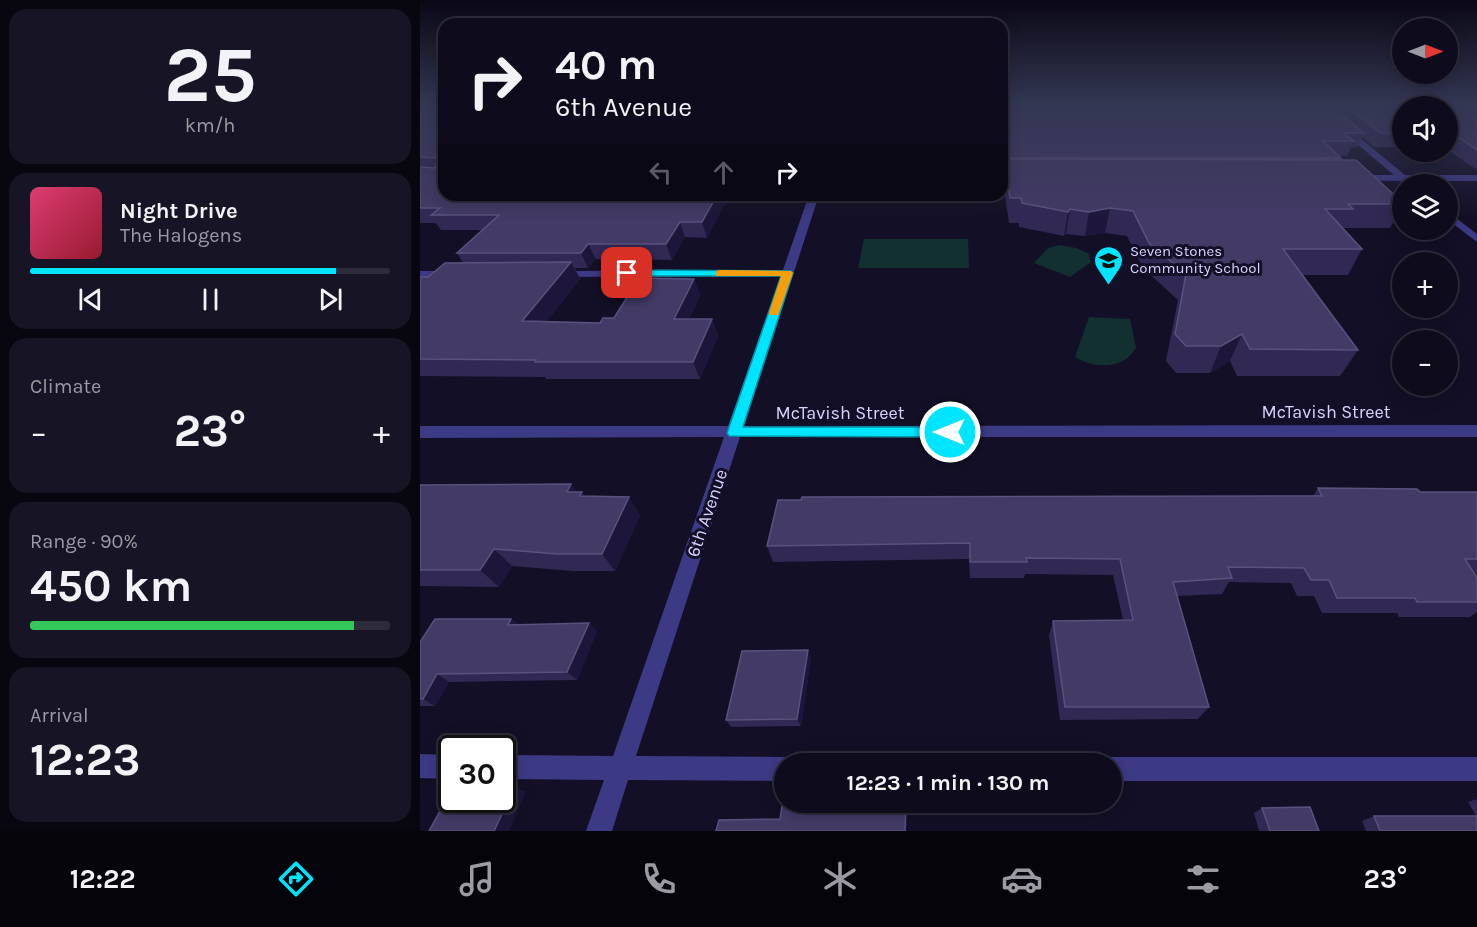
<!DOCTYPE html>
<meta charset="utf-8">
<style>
body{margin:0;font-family:Karla,sans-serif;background:#171425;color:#f1f3f6;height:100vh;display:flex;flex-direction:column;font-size:22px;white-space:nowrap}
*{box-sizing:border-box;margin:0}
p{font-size:20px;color:#9b9ba3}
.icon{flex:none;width:33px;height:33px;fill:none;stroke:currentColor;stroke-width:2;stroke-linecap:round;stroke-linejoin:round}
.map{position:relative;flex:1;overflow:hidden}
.details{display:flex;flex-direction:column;gap:9px;padding:9px;background:#08060f;width:420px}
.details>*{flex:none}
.banner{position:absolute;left:18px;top:18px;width:570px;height:183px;border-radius:18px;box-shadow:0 3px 15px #0003,0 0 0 2px #2e2b3b;background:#0e0b1c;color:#f1f3f6;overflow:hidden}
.needle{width:39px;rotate:90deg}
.buttons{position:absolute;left:972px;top:18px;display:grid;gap:12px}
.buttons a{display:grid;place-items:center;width:66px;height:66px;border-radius:50%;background:#0e0b1c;box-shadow:0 3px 15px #0003,0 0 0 2px #2e2b3b;font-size:30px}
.speed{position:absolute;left:18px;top:735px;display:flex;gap:12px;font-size:30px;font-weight:700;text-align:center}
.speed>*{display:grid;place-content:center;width:78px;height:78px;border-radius:50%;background:#0e0b1c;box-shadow:0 3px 15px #0003,0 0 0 2px #2e2b3b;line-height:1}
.speed .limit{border:3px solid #111;border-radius:9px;background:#fff;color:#111}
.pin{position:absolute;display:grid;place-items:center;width:51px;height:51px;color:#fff;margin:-26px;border-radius:12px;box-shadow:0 3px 9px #0006}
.me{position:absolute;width:66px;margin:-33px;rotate:270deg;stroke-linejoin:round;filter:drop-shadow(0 0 4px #0008)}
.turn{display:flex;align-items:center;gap:21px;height:126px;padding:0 18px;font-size:27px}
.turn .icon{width:78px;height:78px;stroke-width:2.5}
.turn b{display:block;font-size:42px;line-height:51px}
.lanes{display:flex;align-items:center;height:57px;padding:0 18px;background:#0003;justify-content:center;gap:30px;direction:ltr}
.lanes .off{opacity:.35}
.big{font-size:45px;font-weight:700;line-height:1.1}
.details .tile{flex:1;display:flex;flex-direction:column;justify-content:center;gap:9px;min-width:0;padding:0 21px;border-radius:18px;background:#171425}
.details .dial{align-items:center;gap:0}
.dial b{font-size:78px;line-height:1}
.song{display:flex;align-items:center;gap:18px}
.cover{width:72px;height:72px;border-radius:9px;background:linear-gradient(135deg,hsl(340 70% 55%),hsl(350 70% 35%))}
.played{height:6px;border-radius:3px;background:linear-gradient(90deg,#00e5ff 85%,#2e2b3b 85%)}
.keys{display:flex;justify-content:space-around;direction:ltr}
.heat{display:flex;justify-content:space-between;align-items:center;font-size:33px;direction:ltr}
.charge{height:9px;border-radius:4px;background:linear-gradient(90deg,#34c759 90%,#2e2b3b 0)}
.trip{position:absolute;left:354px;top:753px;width:348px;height:60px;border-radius:30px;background:#0e0b1c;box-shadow:0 3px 15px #0003,0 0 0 2px #2e2b3b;font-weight:700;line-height:60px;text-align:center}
.dock{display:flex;height:96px;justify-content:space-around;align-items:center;background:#06040b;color:#9b9ba3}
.dock .icon{width:42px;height:42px}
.dock .selected{color:#00e5ff}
.dock b{font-size:27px;color:#f1f3f6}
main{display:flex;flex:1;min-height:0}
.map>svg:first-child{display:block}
</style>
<main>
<section class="details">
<div class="tile dial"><b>25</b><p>km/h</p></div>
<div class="tile">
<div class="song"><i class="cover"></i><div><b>Night Drive</b><p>The Halogens</p></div></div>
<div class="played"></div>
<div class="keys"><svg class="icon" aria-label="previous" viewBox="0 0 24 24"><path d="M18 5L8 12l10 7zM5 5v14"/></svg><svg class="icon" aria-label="pause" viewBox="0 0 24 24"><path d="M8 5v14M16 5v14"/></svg><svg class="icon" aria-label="next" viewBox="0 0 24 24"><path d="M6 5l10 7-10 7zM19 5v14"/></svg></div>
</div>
<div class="tile"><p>Climate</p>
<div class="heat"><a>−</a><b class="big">23°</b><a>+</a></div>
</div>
<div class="tile"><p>Range · 90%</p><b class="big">450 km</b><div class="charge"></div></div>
<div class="tile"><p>Arrival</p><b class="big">12:23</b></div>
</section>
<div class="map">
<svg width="1057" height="831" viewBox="0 0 1057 831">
<rect width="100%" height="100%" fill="#130f26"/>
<g fill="#12302f">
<polygon points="444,239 548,239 549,268 438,268"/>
<polygon points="640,245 656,248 668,253 671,262 650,277 614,263 628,248"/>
<path d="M669 317 710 319 716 348C713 351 710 357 706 359 691 369 669 366 655 357Z"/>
</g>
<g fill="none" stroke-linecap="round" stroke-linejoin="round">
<g fill="#3d3a85" fill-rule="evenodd">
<polygon points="887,102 896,102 985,175 1057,175 1057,181 990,181 986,184 980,181 933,180 933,176 936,175 974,175"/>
<polygon points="389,195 399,195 324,426 1057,425 1057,437 320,437 216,756 364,757 374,764 364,764 364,781 208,780 192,831 166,831 184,780 82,779 82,755 193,756 304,437 0,438 0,426 308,426 361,276 136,277 130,274 136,271 363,270"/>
<polygon points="1028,212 1057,234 1057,242 1028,220"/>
<polygon points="0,271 31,271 37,274 31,277 0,277"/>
<polygon points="0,754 32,755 32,779 0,778"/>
<polygon points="692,757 1057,757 1057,781 692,781 692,764 682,764"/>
</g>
</g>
<g fill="#312854" fill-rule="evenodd">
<polygon points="0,102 24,102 309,195 287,238 265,237 252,260 176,259 168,268 155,268 160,279 126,322 180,323 194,318 274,279 280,295 269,319 292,319 298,336 280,379 126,379 125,377 0,376 0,277 8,277 43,263 37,253 62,230 21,230 16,223 0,223"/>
<path d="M582 102H895L894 105H902L899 102H1057V170L1028 150V106H982V147H954L942 137 937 147H931L927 156H918L921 158 920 160 982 202V208L970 228H923L942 249 928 275H882L938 350 920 376H817L810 361 790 373H756L746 361 758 300 723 268 707 236 685 233 665 236 646 234 644 236 599 227V223H589L583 182V172H582ZM915 110H923L921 115Z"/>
<polygon points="0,485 157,492 166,496 220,515 195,571 153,571 92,566 79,587 0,586"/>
<polygon points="898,488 1000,492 1057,492 1057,575 1055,575 1057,578 1057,612 1050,617 979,617 977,613 902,613 894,596 877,596 871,583 809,582 802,594 757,596 789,707 778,719 640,720 629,635 633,621 703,620 693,575 605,574 604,578 550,578 549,559 353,562 347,546 893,496"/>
<polygon points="91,619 98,624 177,631 157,680 29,682 15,706 0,706 0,642"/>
<polygon points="391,658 381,726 311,727 306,720"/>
<polygon points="1057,799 1057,831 946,831 942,821 954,816 1056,816 1048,802"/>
<polygon points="842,808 899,831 839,831 834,813"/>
</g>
<g fill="#1d163a">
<polygon points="297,195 309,195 287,238 282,222"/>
<polygon points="690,208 685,233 665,236 669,212"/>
<polygon points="650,209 646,234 644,236 648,212"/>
<polygon points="260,222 265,237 252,260 246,244"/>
<polygon points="168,244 176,259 168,268 161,253"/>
<polygon points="151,262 160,279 113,339 102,321"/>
<polygon points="274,279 280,295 261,336 254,319"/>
<polygon points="292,319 298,336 280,379 273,362"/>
<polygon points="822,334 810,361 790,373 801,346"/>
<polygon points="151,484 160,496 162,492 176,510 147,492"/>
<polygon points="209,497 220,515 195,571 182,554"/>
<polygon points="74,549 92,566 79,587 60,570"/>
<polygon points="91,619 101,627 88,625"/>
<polygon points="169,623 177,631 157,680 147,672"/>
<polygon points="388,650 391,658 381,726 377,719"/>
<polygon points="17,674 29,682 15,706 3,699"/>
<polygon points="95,787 106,792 89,831 74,831"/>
<polygon points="486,802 487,807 487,831 485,831"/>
</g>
<g fill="#433a66" stroke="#5a527e" stroke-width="1.5">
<polygon points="19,102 24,102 24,195 297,195 282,222 260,222 246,244 168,244 161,253 37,253 79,215 11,215 20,208 0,208 0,167 15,168 18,160 15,158 0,157 0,107 17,107"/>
<polygon points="989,102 1034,102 1034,104 1057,104 1057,150 1032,133 1028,133 1028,106 982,106 982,133 961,133 925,105 989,105"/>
<polygon points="582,104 583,105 909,105 944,133 924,133 934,141 903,141 921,158 582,158"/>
<polygon points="584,159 936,160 982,202 982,204 928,204 933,209 905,209 942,249 863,249 938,350 830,349 822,334 801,346 766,346 755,334 766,274 729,243 713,211 690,208 669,212 650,209 648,212 602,203 601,198 590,198"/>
<polygon points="151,262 102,321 180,323 183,318 194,318 219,278 274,279 254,319 292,319 273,362 115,362 116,360 0,359 0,277 8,277 25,263"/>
<polygon points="151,484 147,492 162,492 160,496 209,497 182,554 138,554 74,549 60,570 0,570 0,485"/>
<polygon points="898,488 997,489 1000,492 1057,492 1057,559 1045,559 1057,578 1057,602 997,602 995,598 917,598 909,580 891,580 884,568 808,567 812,578 753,582 789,707 645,707 633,621 713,620 700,559 606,558 607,562 550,562 550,543 347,546 358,500 381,500 382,497 902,496"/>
<polygon points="15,619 91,619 88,625 169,623 147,672 17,674 3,699 0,699 0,642"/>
<polygon points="388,650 377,719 306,720 322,651"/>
<polygon points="82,786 95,787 74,831 9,831 32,789 32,800 82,800"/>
<polygon points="363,799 364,799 364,802 486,802 485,831 296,831 299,820 360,819"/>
<polygon points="890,807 899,831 850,831 842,808"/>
<polygon points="954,816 1057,816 1057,831 960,831"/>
</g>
<linearGradient id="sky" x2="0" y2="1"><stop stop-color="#0a0815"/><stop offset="0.47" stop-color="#333752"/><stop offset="1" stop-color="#333752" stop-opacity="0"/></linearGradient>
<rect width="1057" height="219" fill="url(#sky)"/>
<polygon fill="#00e5ff" stroke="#0095a6" stroke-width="1.5" points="207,270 371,271 373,273 323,427 530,427 537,432 530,437 309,436 307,433 361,276 203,276 203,271"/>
<polygon fill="#f59e0b" points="300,270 371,271 373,273 358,315 350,315 349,313 361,276 296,276 296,271"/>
<defs>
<symbol id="school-pin" viewBox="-11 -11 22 30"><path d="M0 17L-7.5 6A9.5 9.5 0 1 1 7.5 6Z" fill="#00e5ff" stroke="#130f26"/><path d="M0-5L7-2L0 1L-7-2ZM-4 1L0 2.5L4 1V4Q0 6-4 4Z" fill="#111"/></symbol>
</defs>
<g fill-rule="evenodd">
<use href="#school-pin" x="672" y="244" width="33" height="45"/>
</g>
<g text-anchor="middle" stroke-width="6" stroke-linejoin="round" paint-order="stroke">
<g font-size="15" fill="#d9d4ff" stroke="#130f26" text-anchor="start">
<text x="710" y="256">Seven Stones<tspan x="710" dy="17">Community School</tspan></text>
</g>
<g font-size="18" fill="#d9d4ff" stroke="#130f26">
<text x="906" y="418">McTavish Street</text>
<text x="420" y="419">McTavish Street</text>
<text transform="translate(287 513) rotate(-71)" y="6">6th Avenue</text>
</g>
</g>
</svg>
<div class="buttons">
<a><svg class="needle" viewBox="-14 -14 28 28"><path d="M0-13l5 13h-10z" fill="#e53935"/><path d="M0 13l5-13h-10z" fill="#9b9ba3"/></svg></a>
<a><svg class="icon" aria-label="sound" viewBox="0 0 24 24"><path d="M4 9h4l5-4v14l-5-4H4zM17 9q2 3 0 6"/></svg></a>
<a><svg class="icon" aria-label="layers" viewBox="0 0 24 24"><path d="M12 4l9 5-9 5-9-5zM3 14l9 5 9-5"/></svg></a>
<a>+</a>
<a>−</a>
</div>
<div class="speed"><div class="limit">30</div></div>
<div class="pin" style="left:207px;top:273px;background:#d93025"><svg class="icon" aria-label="arrive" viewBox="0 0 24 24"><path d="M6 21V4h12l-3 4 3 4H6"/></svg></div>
<svg class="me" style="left:530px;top:432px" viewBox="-20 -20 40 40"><circle r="17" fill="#00e5ff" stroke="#fff" stroke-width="3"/><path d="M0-11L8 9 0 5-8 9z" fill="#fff"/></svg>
<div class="trip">12:23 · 1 min · 130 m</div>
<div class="banner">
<div class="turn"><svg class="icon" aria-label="right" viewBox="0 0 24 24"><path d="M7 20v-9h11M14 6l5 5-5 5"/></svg><div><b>40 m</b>6th Avenue</div></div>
<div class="lanes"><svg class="icon off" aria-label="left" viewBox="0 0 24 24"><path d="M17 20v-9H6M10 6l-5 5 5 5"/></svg><svg class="icon off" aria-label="ahead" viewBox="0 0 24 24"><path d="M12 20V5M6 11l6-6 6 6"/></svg><svg class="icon" aria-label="right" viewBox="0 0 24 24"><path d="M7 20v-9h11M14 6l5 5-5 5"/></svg></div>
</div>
</div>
</main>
<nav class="dock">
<b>12:22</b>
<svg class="icon selected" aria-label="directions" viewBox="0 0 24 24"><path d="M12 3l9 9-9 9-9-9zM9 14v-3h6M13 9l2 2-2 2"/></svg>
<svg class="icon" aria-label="music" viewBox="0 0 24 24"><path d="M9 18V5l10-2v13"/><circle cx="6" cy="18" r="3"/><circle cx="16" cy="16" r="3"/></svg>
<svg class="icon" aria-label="phone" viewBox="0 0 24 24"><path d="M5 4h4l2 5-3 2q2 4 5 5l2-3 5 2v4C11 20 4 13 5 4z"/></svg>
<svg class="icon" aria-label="climate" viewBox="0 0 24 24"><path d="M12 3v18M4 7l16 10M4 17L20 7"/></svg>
<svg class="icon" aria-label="car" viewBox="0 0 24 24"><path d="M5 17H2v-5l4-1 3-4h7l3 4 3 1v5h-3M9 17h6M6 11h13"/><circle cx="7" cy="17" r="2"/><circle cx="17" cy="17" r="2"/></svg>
<svg class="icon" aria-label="filters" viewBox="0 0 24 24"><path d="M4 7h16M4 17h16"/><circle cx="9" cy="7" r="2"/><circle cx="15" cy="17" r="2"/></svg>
<b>23°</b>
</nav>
